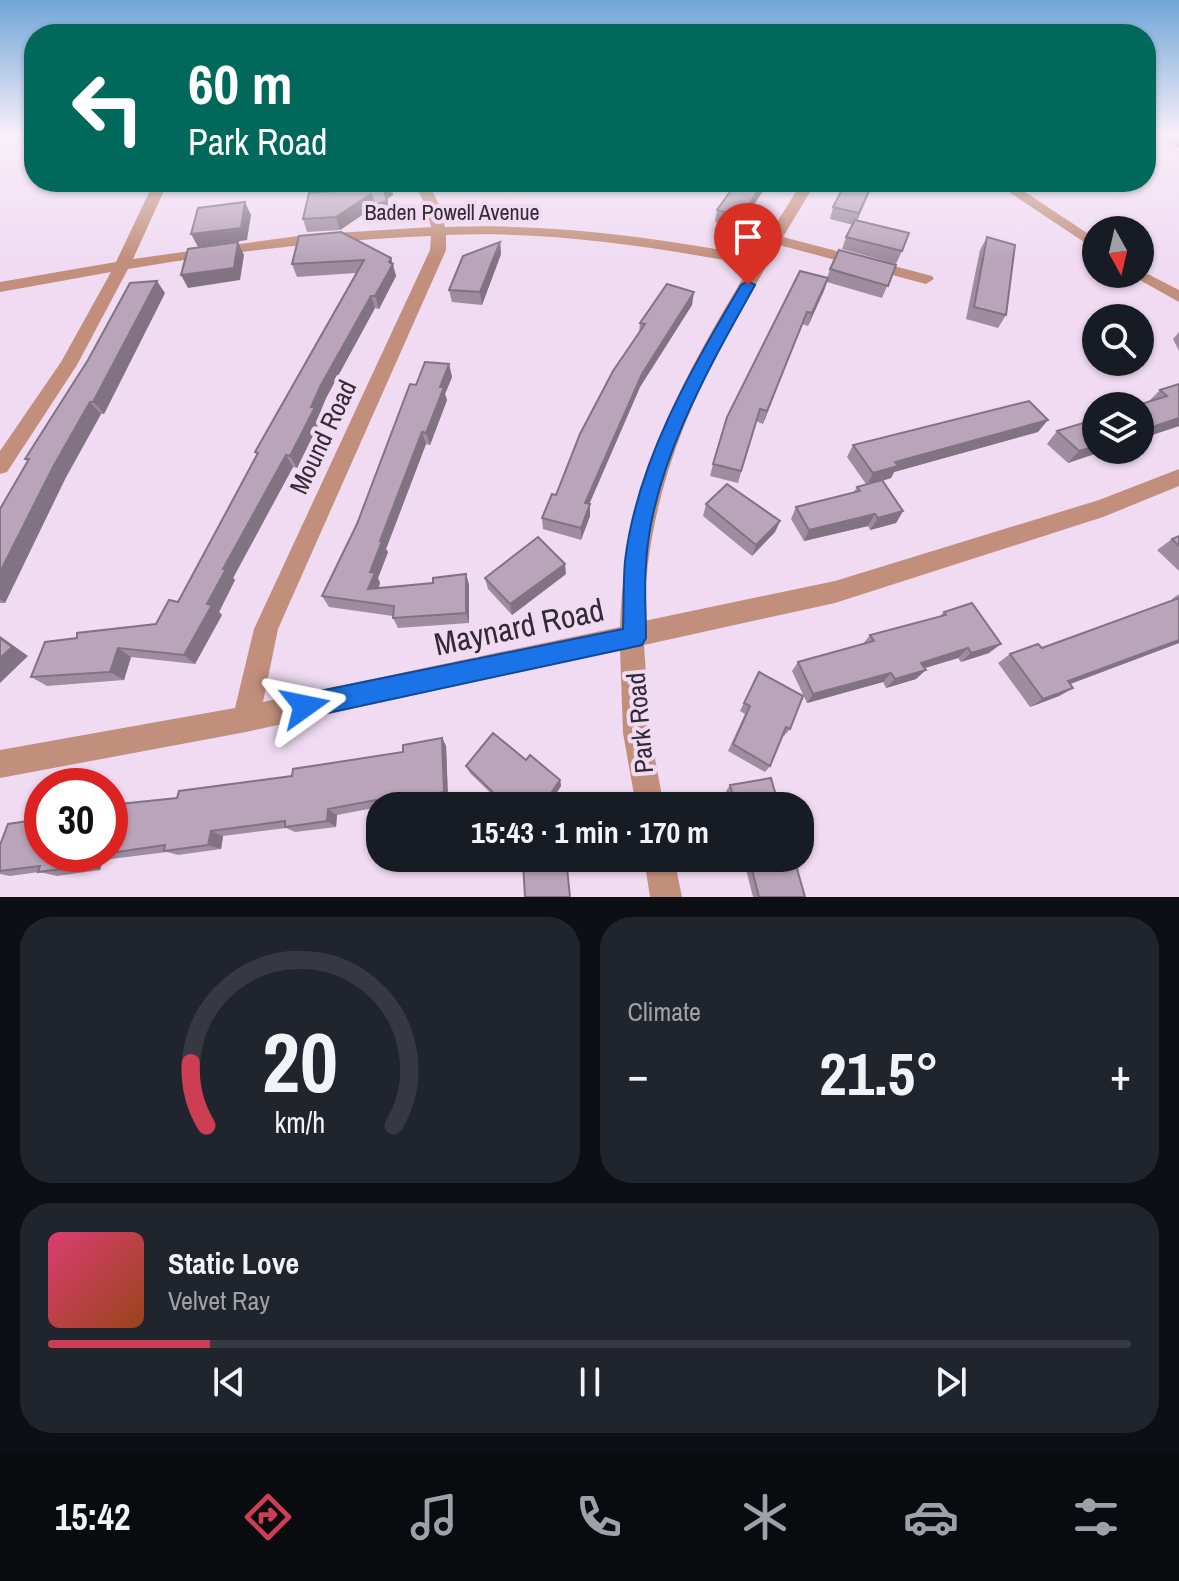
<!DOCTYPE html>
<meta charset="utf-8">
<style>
body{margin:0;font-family:"Archivo Narrow",sans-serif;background:#20242c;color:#f1f3f6;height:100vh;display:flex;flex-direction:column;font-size:30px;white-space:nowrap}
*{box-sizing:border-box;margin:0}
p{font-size:26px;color:#9ea1a6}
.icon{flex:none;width:44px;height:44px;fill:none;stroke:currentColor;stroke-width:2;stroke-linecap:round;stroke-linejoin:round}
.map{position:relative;height:897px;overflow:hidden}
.sheet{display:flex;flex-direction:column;gap:20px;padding:20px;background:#0d0f14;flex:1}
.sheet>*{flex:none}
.hud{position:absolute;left:24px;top:24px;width:1132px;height:168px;border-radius:32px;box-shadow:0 2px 6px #0004;background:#00695c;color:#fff;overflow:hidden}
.needle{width:52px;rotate:172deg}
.fabs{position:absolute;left:1082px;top:216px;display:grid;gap:16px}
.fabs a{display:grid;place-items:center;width:72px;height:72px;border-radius:50%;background:#171b24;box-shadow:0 2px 6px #0004;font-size:40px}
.speed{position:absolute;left:24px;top:768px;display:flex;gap:16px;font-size:40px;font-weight:700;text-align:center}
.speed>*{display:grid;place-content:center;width:104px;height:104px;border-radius:50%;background:#171b24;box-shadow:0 2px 6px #0004;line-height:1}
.speed .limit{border:12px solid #d22;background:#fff;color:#111}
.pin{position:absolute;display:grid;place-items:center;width:68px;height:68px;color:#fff;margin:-82px -34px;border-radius:50% 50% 50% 0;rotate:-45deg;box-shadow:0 0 8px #0007}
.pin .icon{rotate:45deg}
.me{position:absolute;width:88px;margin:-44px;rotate:78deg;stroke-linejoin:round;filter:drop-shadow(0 0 6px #0008)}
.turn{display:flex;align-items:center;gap:28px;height:168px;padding:0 32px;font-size:36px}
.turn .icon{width:104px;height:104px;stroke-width:2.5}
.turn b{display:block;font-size:56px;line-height:68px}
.big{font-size:60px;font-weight:700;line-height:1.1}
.sheet .card{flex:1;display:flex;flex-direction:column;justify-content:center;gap:12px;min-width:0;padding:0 28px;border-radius:32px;background:#20242c}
.sheet .dial{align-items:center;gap:0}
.dial svg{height:208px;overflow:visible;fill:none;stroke:#363941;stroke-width:7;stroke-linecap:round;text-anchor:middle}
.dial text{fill:#f1f3f6;stroke:none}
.song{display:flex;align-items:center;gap:24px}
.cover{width:96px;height:96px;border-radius:12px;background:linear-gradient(135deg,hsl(340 70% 55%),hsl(20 70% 35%))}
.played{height:8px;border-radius:4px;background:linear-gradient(90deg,#cd3d53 15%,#363941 15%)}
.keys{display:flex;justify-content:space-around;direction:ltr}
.heat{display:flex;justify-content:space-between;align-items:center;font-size:44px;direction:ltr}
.sheet .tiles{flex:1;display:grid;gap:20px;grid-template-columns:1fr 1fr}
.card:last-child{grid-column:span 2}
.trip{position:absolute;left:366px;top:792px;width:448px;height:80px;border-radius:32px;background:#171b24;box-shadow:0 2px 6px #0004;font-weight:700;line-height:80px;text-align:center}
.menu{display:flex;height:128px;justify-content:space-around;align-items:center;background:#090b0e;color:#9ea1a6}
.menu .icon{width:56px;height:56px}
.menu .selected{color:#cd3d53}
.menu b{font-size:36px;color:#f1f3f6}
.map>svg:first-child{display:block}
</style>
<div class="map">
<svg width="1179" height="897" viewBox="0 0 1179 897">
<rect width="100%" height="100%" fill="#f0dbf2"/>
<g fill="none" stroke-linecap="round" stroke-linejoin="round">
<g fill="#c28f7c" fill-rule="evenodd">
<polygon points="1155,134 1169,134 1179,139 1179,148"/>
<path d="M154 182H168L133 259 305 235 431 227 426 207 414 182H428L440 207 445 227C551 223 653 237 756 256L802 182H816L783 237 932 276 934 279 926 284 779 245C707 365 646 476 644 621L835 581 1099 500 1179 469V486L1103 517 835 603 644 645 650 733 664 806H636L623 733 620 650 246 732 0 778V750L235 708 254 629 430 250 431 236C329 240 228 252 128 269L77 365 7 472 0 474V451L61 362 111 272 0 292V282L116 262ZM446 235C549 231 650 246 751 265 678 385 625 483 620 627L263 702 278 629 446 250Z"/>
<polygon points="994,182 1010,182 1096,239 1096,250"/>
<polygon points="1140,270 1179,290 1179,302 1129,274 1140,274"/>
<polygon points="644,858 674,858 682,897 650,897"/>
</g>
</g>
<g fill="#9f8d9f">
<polygon points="361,182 389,182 393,195 387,199 390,214 379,217 374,207 340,230 307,232 303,219 364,189"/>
<polygon points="737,182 769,182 738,229 715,222 717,210"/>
<polygon points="846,182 874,182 857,220 902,251 896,264 842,249 846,237 853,225 830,219 833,207"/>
<polygon points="987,237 1006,315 998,328 966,319 980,250"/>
<polygon points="500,242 501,254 482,305 452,302 449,290"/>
<polygon points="391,258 396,276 379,309 375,308 326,398 319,415 321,419 297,468 293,467 233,578 235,580 219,612 222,615 195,664 131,657 124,680 47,686 31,677 77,638 156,624 178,602 257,455 255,452 356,273 297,277 292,264"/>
<polygon points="896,265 882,298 827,282 808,326 802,324 763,424 756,421 738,483 710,476 713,464 827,278 830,269"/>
<polygon points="165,293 104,414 101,414 65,479 5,603 0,603 0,509 28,462 25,459 88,360"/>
<polygon points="692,305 640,387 589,504 590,516 581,540 543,529 542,518 556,495 639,333 640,323"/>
<polygon points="1179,332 1179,351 1173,339"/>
<polygon points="449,364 452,377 445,394 447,400 430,445 426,444 386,549 388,552 378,578 380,583 379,588 433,583 466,574 469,585 469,623 398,628 393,618 393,616 329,607 322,596 357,524 416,385"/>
<polygon points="1179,384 1179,426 1140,439 1149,401 1160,390"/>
<polygon points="1057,431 1096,450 1068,463 1047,444"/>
<polygon points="1038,432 894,472 891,478 882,481 903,511 896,523 870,530 868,526 804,541 791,519 796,507 853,493 857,487 866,484 847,457 853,445"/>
<polygon points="706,504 780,521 775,532 752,556 703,516"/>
<polygon points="1179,536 1179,571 1157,550 1172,539"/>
<polygon points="566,574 512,615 488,589 485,578"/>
<polygon points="1179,594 1179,643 1070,684 1073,688 1059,696 1030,707 998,663 1010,654 1042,648 1173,601 1172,599"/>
<polygon points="944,612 989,653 961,662 958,658 924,668 916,679 886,688 883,682 807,703 792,671 798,662 863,644 870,635 938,618"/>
<polygon points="759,672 790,729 784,736 782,735 770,766 765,772 728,751 745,714 740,711"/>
<polygon points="442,738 446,746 448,798 409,806 405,802 337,815 336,827 295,832 286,828 223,836 221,849 178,855 167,852 103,860 100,870 57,876 39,872 10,876 0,874 0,845 42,854 110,854 110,805 177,798 292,776 403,752"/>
<polygon points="526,760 560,780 561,786 548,806 504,806 470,773 466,766"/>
<polygon points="730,785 779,806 730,806 726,791"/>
<polygon points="743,858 794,858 805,897 753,897"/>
</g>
<g fill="#827382">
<polygon points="764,182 769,182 738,229 741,216"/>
<polygon points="873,182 874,182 855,225 859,213"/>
<polygon points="390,183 393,195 387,199 390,214 379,217 375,205 383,187"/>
<polygon points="371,194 374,207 340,230 336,217"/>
<polygon points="245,202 251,215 247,240 198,247 191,234"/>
<polygon points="238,242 244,255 240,280 188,288 181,275"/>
<polygon points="500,242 501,254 482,305 480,292"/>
<polygon points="391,258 396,276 379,309 375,296"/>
<polygon points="828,278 824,291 808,326 812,313"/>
<polygon points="157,281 165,293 104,414 93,402"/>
<polygon points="694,292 692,305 640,387 585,514 585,503 642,374"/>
<polygon points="371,296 375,308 326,398 319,415 321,419 297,468 290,456 311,407 321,385"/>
<polygon points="807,312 802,324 763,424 767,411"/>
<polygon points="449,364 452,377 445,394 447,400 430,445 426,433 440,387"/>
<polygon points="90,402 101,414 65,479 5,603 0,599 0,572 53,467"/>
<polygon points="1179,418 1179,426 1140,439 1140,431"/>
<polygon points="1048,420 1038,432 894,472 891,478 867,485 873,473 895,462"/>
<polygon points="422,432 426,444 386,549 388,552 378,578 380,583 374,599 368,589 370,572 380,541"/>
<polygon points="1096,446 1096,450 1107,450 1068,463 1079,451"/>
<polygon points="286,455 293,467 233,578 235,580 219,612 222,615 195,664 184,655 223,569"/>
<polygon points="590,504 590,516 581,540 581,528"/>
<polygon points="903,511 896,523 870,530 878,518"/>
<polygon points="875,514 868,526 804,541 809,530"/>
<polygon points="780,521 775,532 752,556 756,545"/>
<polygon points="565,564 566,574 512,615 510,604"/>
<polygon points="466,574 469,585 469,623 466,613"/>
<polygon points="0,636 28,656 0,683"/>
<polygon points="1179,640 1179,643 1054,690 1068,681"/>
<polygon points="1001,644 989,653 961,662 971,653"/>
<polygon points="118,648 131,657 124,680 110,672"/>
<polygon points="968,648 958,658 912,672 921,663"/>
<polygon points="926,670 916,679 886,688 895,679"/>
<polygon points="891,673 883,682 807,703 813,694"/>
<polygon points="1073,688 1059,696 1030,707 1043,699"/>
<polygon points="442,738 446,746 448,798 444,792"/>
<polygon points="560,780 561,786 548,806 542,806"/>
<polygon points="328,809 337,815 336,827 327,821"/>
<polygon points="211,831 223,836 221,849 208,845"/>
<polygon points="86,856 103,860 100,870 83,866"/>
</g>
<g fill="#b9a4b9" stroke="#827382" stroke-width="2">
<polygon points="362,182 389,182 383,187 387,201 375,205 371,194 336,217 303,219 309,193 365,189"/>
<polygon points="737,182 764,182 741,216 717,210"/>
<polygon points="846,182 873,182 859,213 833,207"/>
<polygon points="245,202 241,228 191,234 198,208"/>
<polygon points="855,220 909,233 902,251 846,237"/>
<polygon points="341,232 391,258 389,262 393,264 375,296 371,296 321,385 311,407 315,407 290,456 286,455 223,569 226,569 207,604 212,605 184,655 118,648 110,672 31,677 45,642 77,638 77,633 156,624 169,600 178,602 258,453 255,452 364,260 292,264 299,236"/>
<polygon points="987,237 1015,245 1006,315 974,307"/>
<polygon points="238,242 234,268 181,275 188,249"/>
<polygon points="500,242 480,292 449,290 463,256"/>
<polygon points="839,250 896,265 888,286 830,269"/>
<polygon points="800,271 828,278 812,313 807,312 767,411 760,409 741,471 713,464 727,417"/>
<polygon points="157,281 93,402 90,402 53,467 0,572 0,509 29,459 25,459 88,360 130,283"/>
<polygon points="667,284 694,292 642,374 585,503 590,504 581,528 542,518 552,494 556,495 580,434 613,371 645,324 640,323"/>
<polygon points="425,362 449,364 440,387 444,387 426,433 422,432 380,541 382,541 370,572 375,573 368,589 433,583 433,578 466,574 466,613 393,618 394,606 322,596 357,524 410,384 416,385"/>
<polygon points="1179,384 1179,418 1140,431 1140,406 1135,406 1167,396 1160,390"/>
<polygon points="1029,401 1048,420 895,462 898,466 873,473 853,445"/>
<polygon points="1096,419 1096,446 1079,451 1057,431"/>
<polygon points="882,480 903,511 878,518 875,514 809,530 796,507 860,491 857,487"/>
<polygon points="727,484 780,521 756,545 706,504"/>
<polygon points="1179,536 1179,546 1172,539"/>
<polygon points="538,537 565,564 510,604 485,578"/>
<polygon points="1179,598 1179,640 1068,681 1073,688 1043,699 1010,654 1038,644 1042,648"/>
<polygon points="972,603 1001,644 971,653 968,648 921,663 926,670 895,679 891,673 813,694 798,662 874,641 870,635 946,615 944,612"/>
<polygon points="0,638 12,647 0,658"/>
<polygon points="759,672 803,696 790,729 786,727 770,766 733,744 750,706 744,703"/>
<polygon points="493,733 526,760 530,755 560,780 542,806 507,806 466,766"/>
<polygon points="442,738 444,792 403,800 403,795 328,809 327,821 285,827 285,821 211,831 208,845 164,851 165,845 110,853 110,805 177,798 179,791 292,776 293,769 403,752 403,745"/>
<polygon points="771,778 779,806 736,806 730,785"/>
<polygon points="42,819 42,854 103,854 86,856 83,866 38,872 40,866 0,871 0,845 8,824"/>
<polygon points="550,858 566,858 570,897 525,897 523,862"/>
<polygon points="749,858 794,858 805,897 759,897"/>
</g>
<linearGradient id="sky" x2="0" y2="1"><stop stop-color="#70a6d8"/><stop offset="0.52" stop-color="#f8eff9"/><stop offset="1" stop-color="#f8eff9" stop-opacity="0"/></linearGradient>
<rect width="1179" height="259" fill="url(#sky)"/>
<path fill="#1a73e8" stroke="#114b97" stroke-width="2" d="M748 281 755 285C709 367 651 468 646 564 644 588 646 613 646 638L642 645 305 718 297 715 293 706 297 698 305 694 623 629C624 607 623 584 625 561 637 461 691 370 741 285Z"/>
<g text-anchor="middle" stroke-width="8" stroke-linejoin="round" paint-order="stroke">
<g font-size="22" fill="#332b34" stroke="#f0dbf2">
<text x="452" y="220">Baden Powell Avenue</text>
</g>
<g font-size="26" fill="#332b34" stroke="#f0dbf2">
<text transform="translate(323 437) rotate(-65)" y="9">Mound Road</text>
<text transform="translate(640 723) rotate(-95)" y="9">Park Road</text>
</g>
<g font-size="32" fill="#332b34" stroke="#f0dbf2">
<text transform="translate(519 627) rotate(-12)" y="11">Maynard Road</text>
</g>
</g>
</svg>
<div class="fabs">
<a><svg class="needle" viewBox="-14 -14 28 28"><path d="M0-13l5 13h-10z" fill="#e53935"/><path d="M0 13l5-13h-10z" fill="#9ea1a6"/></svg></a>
<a><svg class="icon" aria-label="search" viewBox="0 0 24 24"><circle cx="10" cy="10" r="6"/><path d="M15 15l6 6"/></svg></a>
<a><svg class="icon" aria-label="layers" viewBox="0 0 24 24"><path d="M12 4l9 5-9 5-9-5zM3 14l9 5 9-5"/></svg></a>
</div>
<div class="speed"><div class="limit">30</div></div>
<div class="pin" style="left:748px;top:285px;background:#d93025"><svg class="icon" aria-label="arrive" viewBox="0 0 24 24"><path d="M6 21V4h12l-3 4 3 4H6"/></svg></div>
<svg class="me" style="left:305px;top:706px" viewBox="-20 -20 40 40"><path d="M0-17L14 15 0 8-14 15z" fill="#1a73e8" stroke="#fff" stroke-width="4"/></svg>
<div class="trip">15:43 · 1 min · 170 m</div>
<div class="hud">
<div class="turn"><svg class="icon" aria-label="left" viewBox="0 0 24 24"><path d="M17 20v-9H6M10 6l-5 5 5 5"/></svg><div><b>60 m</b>Park Road</div></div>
</div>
</div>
<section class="sheet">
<div class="tiles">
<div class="card dial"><svg viewBox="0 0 100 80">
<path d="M14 69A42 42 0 1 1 86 69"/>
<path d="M14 69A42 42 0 0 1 8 45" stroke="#cd3d53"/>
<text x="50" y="56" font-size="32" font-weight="700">20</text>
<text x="50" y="72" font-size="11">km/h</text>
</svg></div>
<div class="card"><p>Climate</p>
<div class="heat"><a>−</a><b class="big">21.5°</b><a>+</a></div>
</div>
<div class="card">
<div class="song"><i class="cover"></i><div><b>Static Love</b><p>Velvet Ray</p></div></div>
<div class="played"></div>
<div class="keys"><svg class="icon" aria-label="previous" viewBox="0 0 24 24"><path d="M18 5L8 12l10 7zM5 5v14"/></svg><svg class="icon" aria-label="pause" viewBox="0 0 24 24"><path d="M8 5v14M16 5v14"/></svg><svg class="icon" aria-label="next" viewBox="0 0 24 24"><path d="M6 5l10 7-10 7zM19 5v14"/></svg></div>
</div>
</div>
</section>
<nav class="menu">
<b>15:42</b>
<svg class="icon selected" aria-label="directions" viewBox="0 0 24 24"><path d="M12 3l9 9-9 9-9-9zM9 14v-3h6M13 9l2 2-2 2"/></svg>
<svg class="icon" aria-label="music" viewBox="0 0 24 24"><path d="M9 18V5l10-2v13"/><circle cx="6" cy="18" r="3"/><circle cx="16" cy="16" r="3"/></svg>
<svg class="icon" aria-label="phone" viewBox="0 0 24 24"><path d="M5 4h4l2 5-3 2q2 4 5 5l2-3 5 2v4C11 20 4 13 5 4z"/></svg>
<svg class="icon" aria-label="climate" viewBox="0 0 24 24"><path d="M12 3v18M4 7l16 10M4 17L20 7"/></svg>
<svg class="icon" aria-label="car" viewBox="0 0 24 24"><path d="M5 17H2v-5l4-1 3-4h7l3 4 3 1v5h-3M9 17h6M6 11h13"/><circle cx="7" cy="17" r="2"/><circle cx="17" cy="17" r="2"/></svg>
<svg class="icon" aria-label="filters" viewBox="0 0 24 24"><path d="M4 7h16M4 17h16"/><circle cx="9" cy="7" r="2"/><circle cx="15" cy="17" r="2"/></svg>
</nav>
